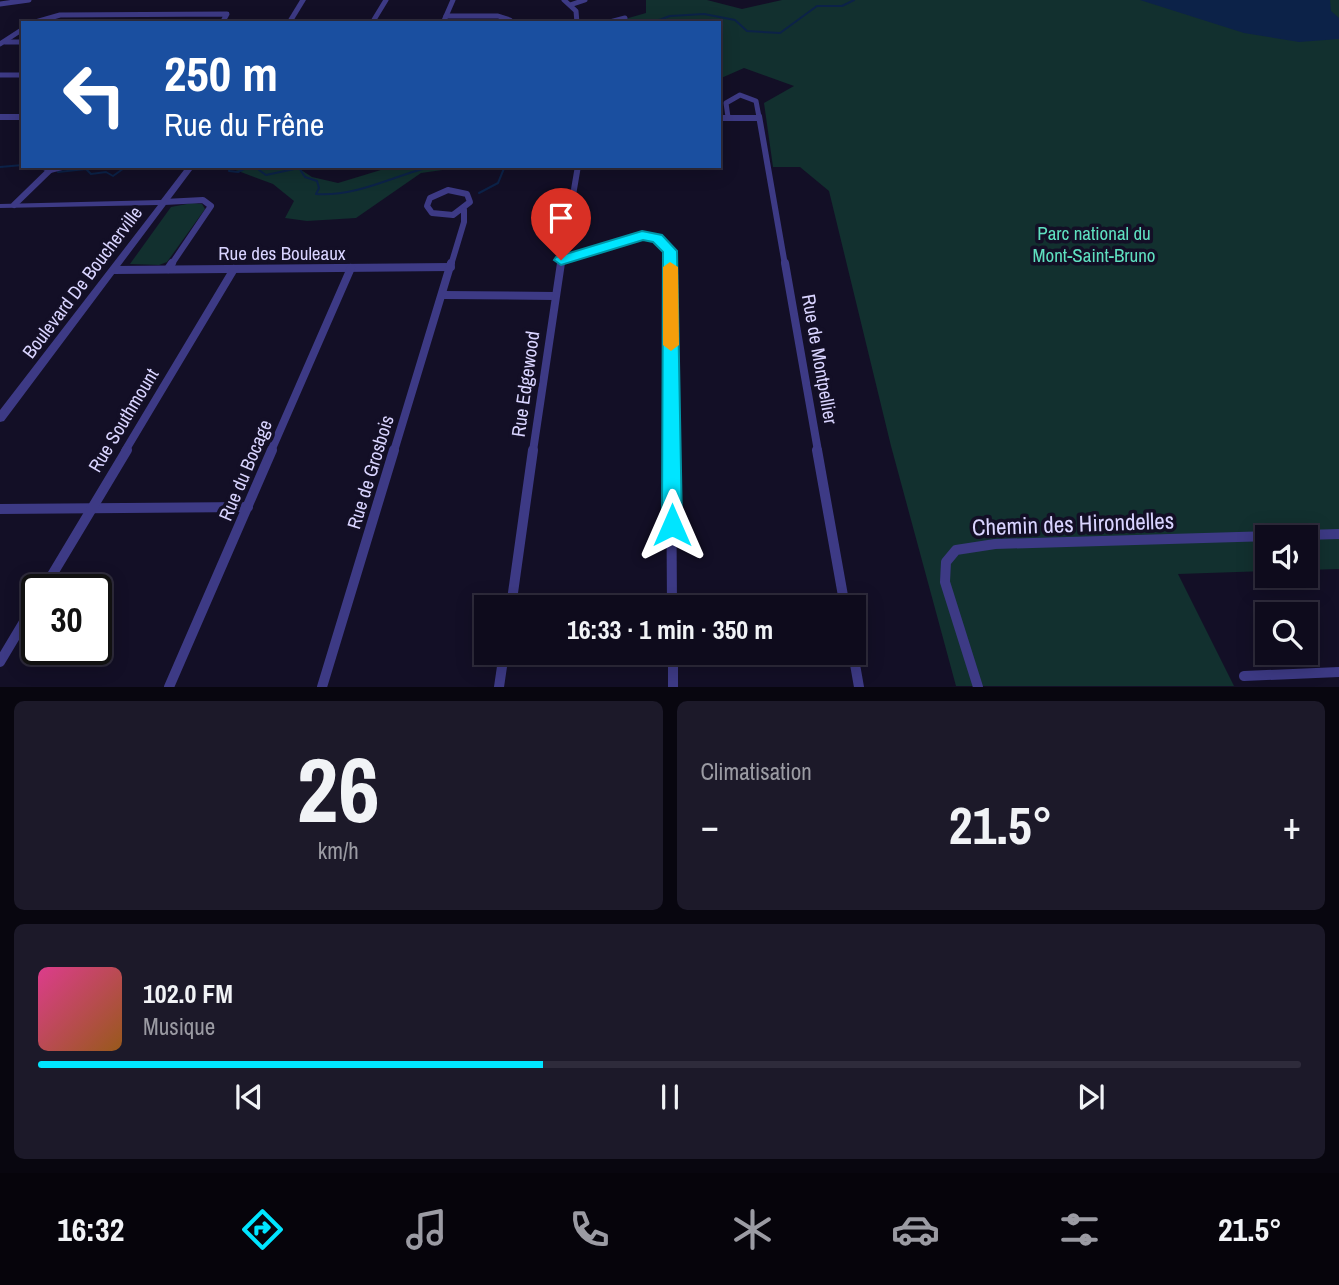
<!DOCTYPE html>
<html lang="fr">
<meta charset="utf-8">
<style>
body{margin:0;font-family:"Archivo Narrow",sans-serif;background:#1c1929;color:#f1f3f6;height:100vh;display:flex;flex-direction:column;font-size:26px;white-space:nowrap}
*{box-sizing:border-box;margin:0}
p{font-size:23px;color:#9b9ba3}
.icon{flex:none;width:38px;height:38px;fill:none;stroke:currentColor;stroke-width:2;stroke-linecap:round;stroke-linejoin:round}
.map{position:relative;height:687px;overflow:hidden}
.details{display:flex;flex-direction:column;gap:14px;padding:14px;background:#08060f;flex:1}
.details>*{flex:none}
.hud{position:absolute;left:21px;top:21px;width:700px;height:147px;border-radius:0px;box-shadow:0 4px 18px #0003,0 0 0 2px #2e2b3b;background:#1a4fa0;color:#fff;overflow:hidden}
.fabs{position:absolute;left:1255px;top:525px;display:grid;gap:14px}
.fabs a{display:grid;place-items:center;width:63px;height:63px;border-radius:0px;background:#0e0b1c;box-shadow:0 4px 18px #0003,0 0 0 2px #2e2b3b;font-size:35px}
.speed{position:absolute;left:21px;top:574px;display:flex;gap:14px;font-size:35px;font-weight:700;text-align:center}
.speed>*{display:grid;place-content:center;width:91px;height:91px;border-radius:50%;background:#0e0b1c;box-shadow:0 4px 18px #0003,0 0 0 2px #2e2b3b;line-height:1}
.speed .limit{border:4px solid #111;border-radius:10px;background:#fff;color:#111}
.pin{position:absolute;display:grid;place-items:center;width:60px;height:60px;color:#fff;margin:-72px -30px;border-radius:50% 50% 50% 0;rotate:-45deg;box-shadow:0 0 7px #0007}
.pin .icon{rotate:45deg}
.me{position:absolute;width:77px;margin:-38px;rotate:0deg;stroke-linejoin:round;filter:drop-shadow(0 0 5px #0008)}
.turn{display:flex;align-items:center;gap:24px;height:147px;padding:0 28px;font-size:32px}
.turn .icon{width:91px;height:91px;stroke-width:2.5}
.turn b{display:block;font-size:49px;line-height:60px}
.big{font-size:52px;font-weight:700;line-height:1.1}
.details .card{flex:1;display:flex;flex-direction:column;justify-content:center;gap:10px;min-width:0;padding:0 24px;border-radius:10px;background:#1c1929}
.details .dial{align-items:center;gap:0}
.dial b{font-size:91px;line-height:1}
.song{display:flex;align-items:center;gap:21px}
.cover{width:84px;height:84px;border-radius:10px;background:linear-gradient(135deg,hsl(330 70% 55%),hsl(30 70% 35%))}
.played{height:7px;border-radius:4px;background:linear-gradient(90deg,#00e5ff 40%,#2e2b3b 40%)}
.keys{display:flex;justify-content:space-around;direction:ltr}
.heat{display:flex;justify-content:space-between;align-items:center;font-size:38px;direction:ltr}
.details .tiles{flex:1;display:grid;gap:14px;grid-template-columns:1fr 1fr}
.card:last-child{grid-column:span 2}
.trip{position:absolute;left:474px;top:595px;width:392px;height:70px;border-radius:0px;background:#0e0b1c;box-shadow:0 4px 18px #0003,0 0 0 2px #2e2b3b;font-weight:700;line-height:70px;text-align:center}
.tabs{display:flex;height:112px;justify-content:space-around;align-items:center;background:#06040b;color:#9b9ba3}
.tabs .icon{width:49px;height:49px}
.tabs .selected{color:#00e5ff}
.tabs b{font-size:32px;color:#f1f3f6}
.map>svg:first-child{display:block}
</style>
<div class="map">
<svg width="1339" height="687" viewBox="0 0 1339 687">
<rect width="100%" height="100%" fill="#130f26"/>
<g fill="#12302f">
<polygon points="646,0 707,0 742,9 782,0 1339,0 1339,569 1306,570 1306,537 1267,537 1267,571 1178,574 1234,686 956,686 891,446 829,191 800,167 773,167 764,103 794,86 744,68 719,79 719,23 611,23 646,13"/>
<polygon points="225,166 295,166 312,177 338,183 394,166 471,166 421,173 356,218 307,221 285,218 294,201 273,184"/>
<polygon points="192,203 202,204 205,209 167,262 159,265 130,264 171,207"/>
</g>
<polygon fill="#0c2248" points="1140,0 1330,0 1331,11 1339,18 1339,39 1299,42 1244,33"/>
<g fill="none" stroke-linecap="round" stroke-linejoin="round">
<g stroke="#0c2248" stroke-width="2">
<polyline points="651,23 670,16 704,14 735,20 747,31 780,33 817,6 842,6 854,0"/>
<polyline points="26,166 33,168"/>
<polyline points="230,166 229,171 238,172 250,166"/>
<path d="M260 166 259 170 266 175 299 168 305 177 317 181 319 188 316 194C358 197 394 175 434 166"/>
<polyline points="0,167 23,165"/>
<polyline points="58,172 86,169 91,174 106,172 113,176 127,166"/>
<polyline points="479,193 498,183 505,166"/>
</g>
<g stroke="#3d3a85" stroke-width="5">
<polyline points="564,0 576,11 577,23"/>
<polyline points="0,4 29,0"/>
<polyline points="570,5 585,0"/>
<polyline points="446,16 498,16 510,20 509,23"/>
<polyline points="32,23 60,15 227,14 222,23"/>
<polyline points="372,23 386,0"/>
<polyline points="443,23 453,0"/>
<polyline points="606,23 625,18"/>
<polyline points="5,42 23,42"/>
<polyline points="0,44 23,29"/>
<polyline points="0,75 23,75"/>
<polyline points="0,117 23,117"/>
<polyline points="728,117 726,103 740,95 756,101 759,117"/>
</g>
<g stroke="#3d3a85" stroke-width="6">
<polyline points="759,116 785,265"/>
<polyline points="0,117 23,117"/>
<polyline points="719,118 757,118"/>
<polyline points="42,166 50,170 66,166"/>
<polygon points="448,190 467,194 470,202 453,215 432,213 427,206 430,198"/>
<polyline points="164,202 203,200 211,206 171,265"/>
<polyline points="14,205 50,170"/>
<polyline points="561,260 642,236 657,238 670,251 670,265"/>
<polyline points="451,265 464,222 464,210"/>
<polyline points="561,265 578,166"/>
</g>
<g stroke="#3d3a85" stroke-width="8">
<polyline points="670,263 671,451"/>
<polyline points="785,263 818,451"/>
<polyline points="168,269 172,263"/>
<polyline points="114,270 451,267"/>
<polyline points="443,295 555,296"/>
<polyline points="125,451 234,269"/>
<polyline points="271,451 351,268"/>
<polyline points="394,451 451,263"/>
<polyline points="533,451 561,263"/>
</g>
<g stroke="#3d3a85" stroke-width="10">
<polyline points="671,450 672,607"/>
<polyline points="817,450 845,607"/>
<polyline points="0,509 248,507"/>
<polyline points="43,590 127,450"/>
<polyline points="511,607 533,450"/>
<polyline points="673,653 673,687"/>
<polyline points="853,653 859,687"/>
<polyline points="0,662 37,600"/>
<polyline points="1244,676 1339,672"/>
<polyline points="169,687 272,450"/>
<polyline points="322,687 394,450"/>
<polyline points="499,687 504,653"/>
<polyline points="978,687 945,582 946,562 956,550 995,544 1339,534"/>
</g>
<g fill="#3d3a85" fill-rule="evenodd">
<polygon points="300,0 306,0 292,23 286,23"/>
<polygon points="187,166 195,166 4,421 0,422 0,410 158,205 0,208 0,204 161,200"/>
</g>
</g>
<polygon fill="#00e5ff" stroke="#0095a6" stroke-width="2" points="642,231 662,235 677,251 682,525 679,531 672,534 665,531 662,525 663,252 653,242 643,240 561,265 554,260 556,257"/>
<polygon fill="#f59e0b" points="670,262 678,267 679,345 671,351 663,345 663,267"/>
<g text-anchor="middle" stroke-width="7" stroke-linejoin="round" paint-order="stroke">
<g font-size="19" fill="#5fe0c0" stroke="#130f26">
<text x="1094" y="240">Parc national du<tspan x="1094" dy="22">Mont-Saint-Bruno</tspan></text>
</g>
<g font-size="19" fill="#d9d4ff" stroke="#130f26">
<text x="282" y="260">Rue des Bouleaux</text>
<text transform="translate(82 282) rotate(-53)" y="7">Boulevard De Boucherville</text>
<text transform="translate(820 359) rotate(80)" y="7">Rue de Montpellier</text>
<text transform="translate(525 384) rotate(-82)" y="7">Rue Edgewood</text>
<text transform="translate(123 420) rotate(-59)" y="7">Rue Southmount</text>
<text transform="translate(245 470) rotate(-67)" y="7">Rue du Bocage</text>
<text transform="translate(370 472) rotate(-73)" y="7">Rue de Grosbois</text>
</g>
<g font-size="23" fill="#d9d4ff" stroke="#130f26">
<text transform="translate(1073 524) rotate(-2)" y="8">Chemin des Hirondelles</text>
</g>
</g>
</svg>
<div class="fabs">
<a><svg class="icon" aria-label="sound" viewBox="0 0 24 24"><path d="M4 9h4l5-4v14l-5-4H4zM17 9q2 3 0 6"/></svg></a>
<a><svg class="icon" aria-label="search" viewBox="0 0 24 24"><circle cx="10" cy="10" r="6"/><path d="M15 15l6 6"/></svg></a>
</div>
<div class="speed"><div class="limit">30</div></div>
<div class="pin" style="left:561px;top:260px;background:#d93025"><svg class="icon" aria-label="arrive" viewBox="0 0 24 24"><path d="M6 21V4h12l-3 4 3 4H6"/></svg></div>
<svg class="me" style="left:672px;top:525px" viewBox="-20 -20 40 40"><path d="M0-17L14 15 0 8-14 15z" fill="#00e5ff" stroke="#fff" stroke-width="4"/></svg>
<div class="trip">16:33 · 1 min · 350 m</div>
<div class="hud">
<div class="turn"><svg class="icon" aria-label="left" viewBox="0 0 24 24"><path d="M17 20v-9H6M10 6l-5 5 5 5"/></svg><div><b>250 m</b>Rue du Frêne</div></div>
</div>
</div>
<section class="details">
<div class="tiles">
<div class="card dial"><b>26</b><p>km/h</p></div>
<div class="card"><p>Climatisation</p>
<div class="heat"><a>−</a><b class="big">21.5°</b><a>+</a></div>
</div>
<div class="card">
<div class="song"><i class="cover"></i><div><b>102.0 FM</b><p>Musique</p></div></div>
<div class="played"></div>
<div class="keys"><svg class="icon" aria-label="previous" viewBox="0 0 24 24"><path d="M18 5L8 12l10 7zM5 5v14"/></svg><svg class="icon" aria-label="pause" viewBox="0 0 24 24"><path d="M8 5v14M16 5v14"/></svg><svg class="icon" aria-label="next" viewBox="0 0 24 24"><path d="M6 5l10 7-10 7zM19 5v14"/></svg></div>
</div>
</div>
</section>
<nav class="tabs">
<b>16:32</b>
<svg class="icon selected" aria-label="directions" viewBox="0 0 24 24"><path d="M12 3l9 9-9 9-9-9zM9 14v-3h6M13 9l2 2-2 2"/></svg>
<svg class="icon" aria-label="music" viewBox="0 0 24 24"><path d="M9 18V5l10-2v13"/><circle cx="6" cy="18" r="3"/><circle cx="16" cy="16" r="3"/></svg>
<svg class="icon" aria-label="phone" viewBox="0 0 24 24"><path d="M5 4h4l2 5-3 2q2 4 5 5l2-3 5 2v4C11 20 4 13 5 4z"/></svg>
<svg class="icon" aria-label="climate" viewBox="0 0 24 24"><path d="M12 3v18M4 7l16 10M4 17L20 7"/></svg>
<svg class="icon" aria-label="car" viewBox="0 0 24 24"><path d="M5 17H2v-5l4-1 3-4h7l3 4 3 1v5h-3M9 17h6M6 11h13"/><circle cx="7" cy="17" r="2"/><circle cx="17" cy="17" r="2"/></svg>
<svg class="icon" aria-label="filters" viewBox="0 0 24 24"><path d="M4 7h16M4 17h16"/><circle cx="9" cy="7" r="2"/><circle cx="15" cy="17" r="2"/></svg>
<b>21.5°</b>
</nav>
